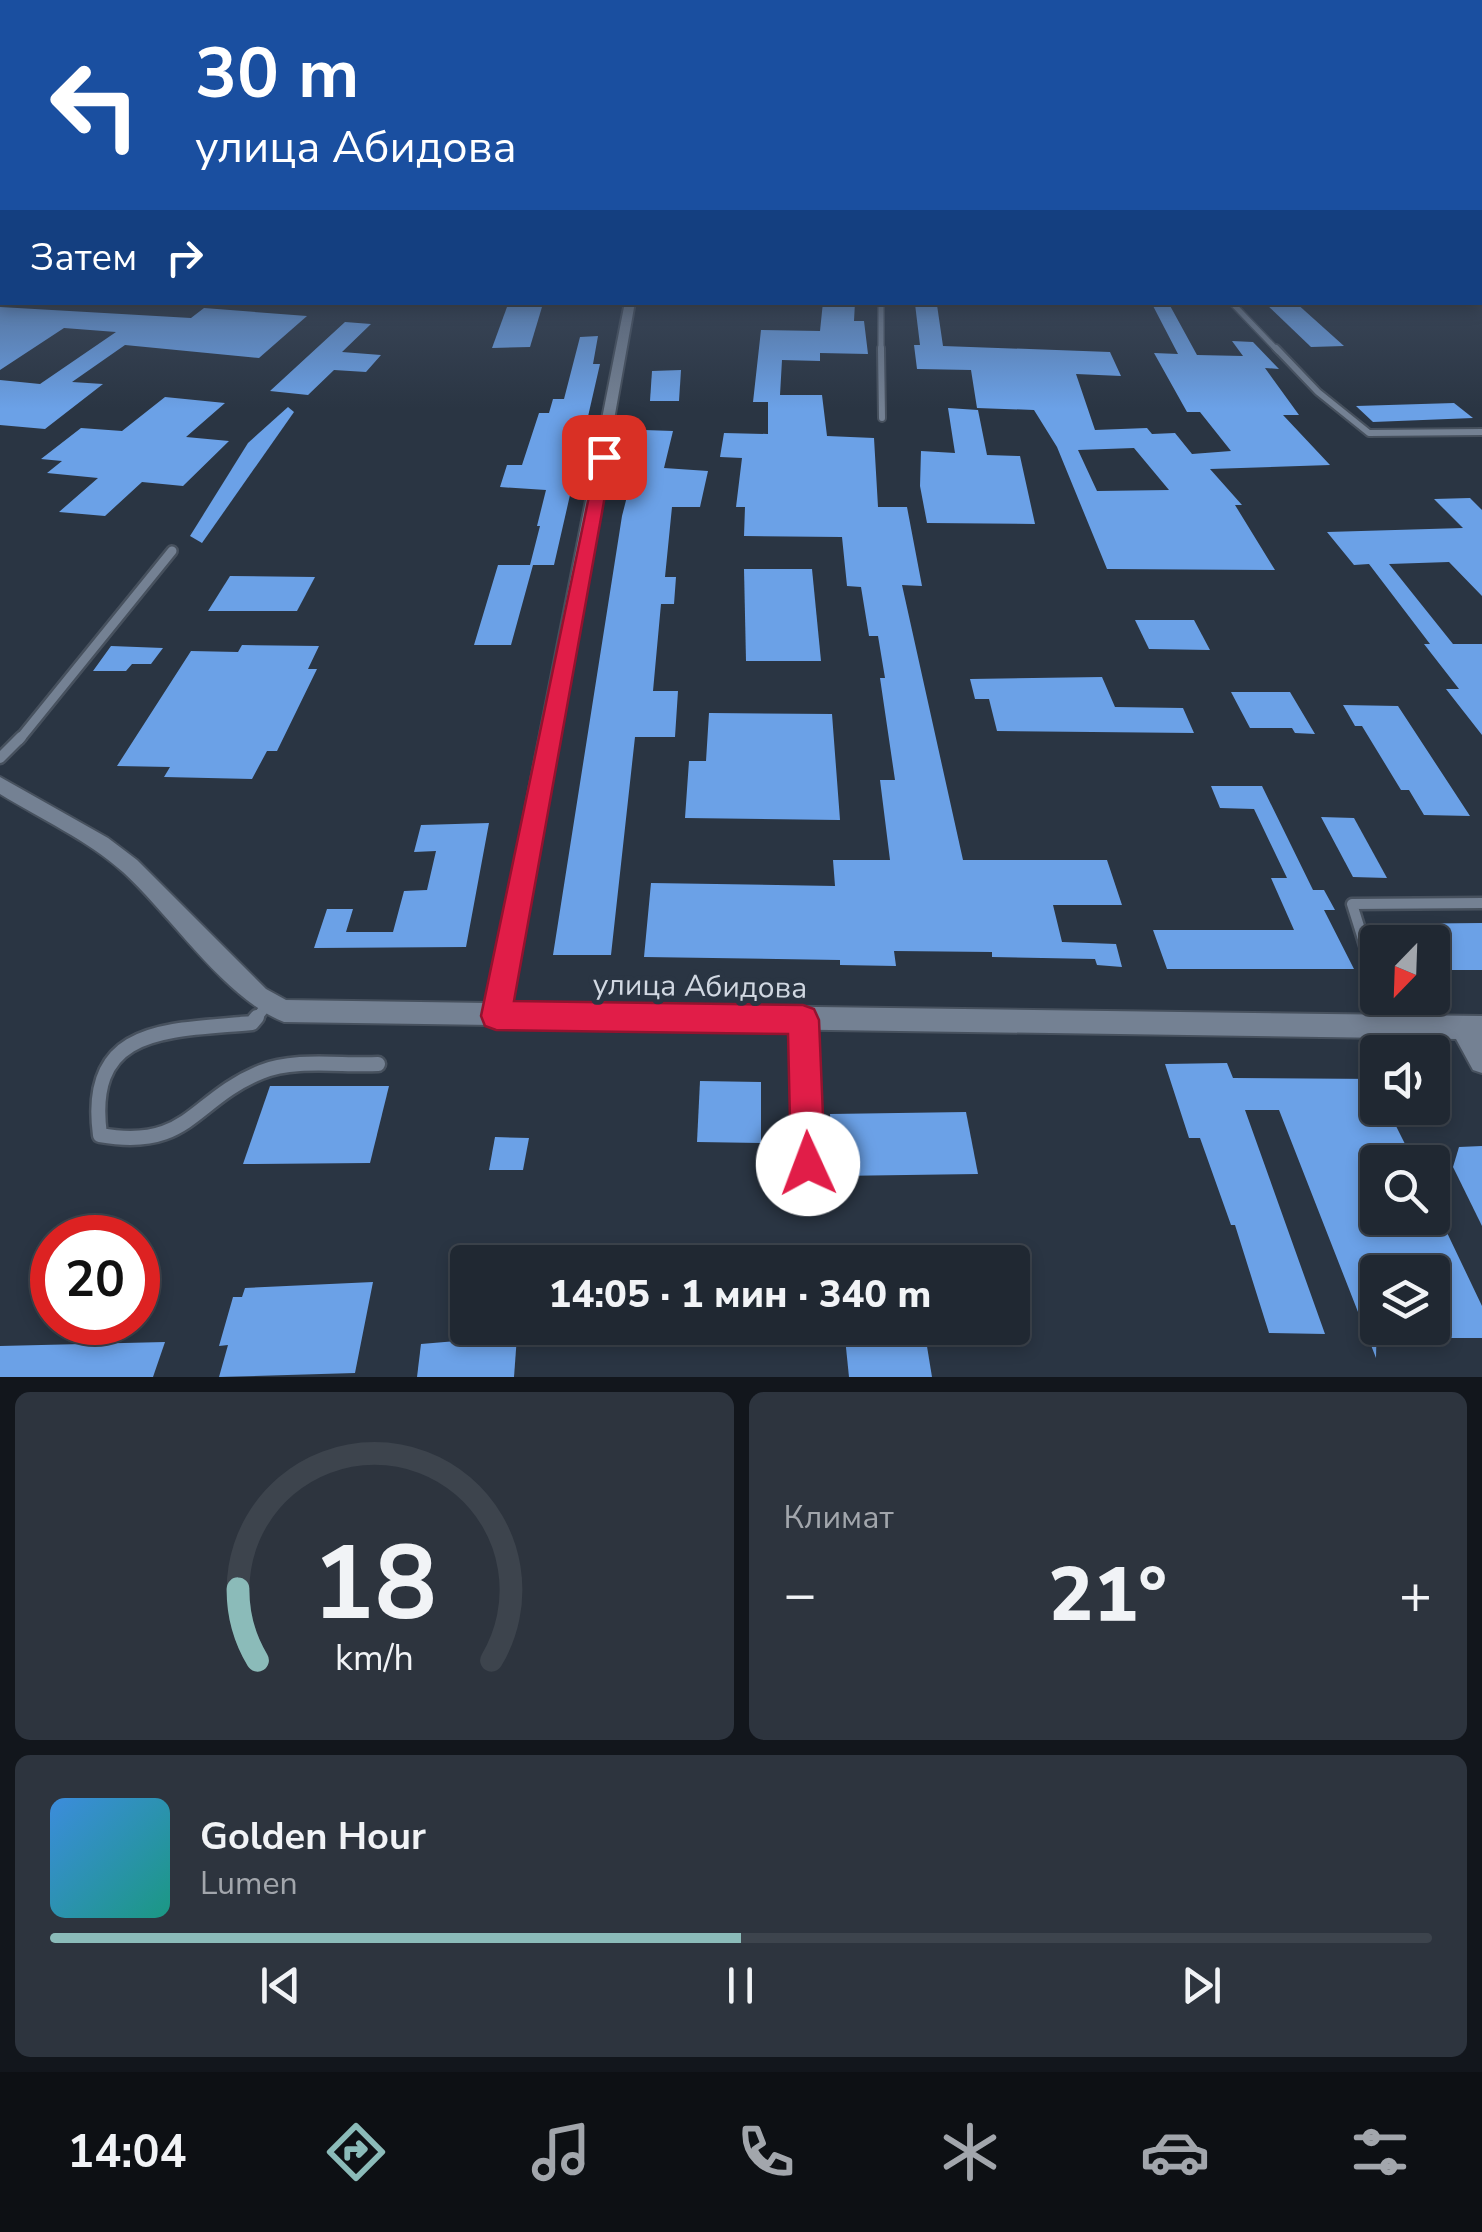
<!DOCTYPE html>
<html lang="ru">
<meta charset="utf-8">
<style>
body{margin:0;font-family:"Nunito Sans",sans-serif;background:#2d343e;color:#f1f3f6;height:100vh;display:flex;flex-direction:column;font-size:38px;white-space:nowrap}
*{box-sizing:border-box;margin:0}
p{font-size:32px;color:#a2a6ac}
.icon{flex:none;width:55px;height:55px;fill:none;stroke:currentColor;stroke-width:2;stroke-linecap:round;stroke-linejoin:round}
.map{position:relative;height:1377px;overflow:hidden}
.panel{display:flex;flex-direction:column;gap:15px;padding:15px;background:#12161c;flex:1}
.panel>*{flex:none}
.hud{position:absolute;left:0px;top:0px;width:1482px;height:305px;box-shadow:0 5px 15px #0003,0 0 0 2px #3d444d;background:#1a4fa0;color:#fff;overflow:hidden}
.needle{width:65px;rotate:203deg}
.buttons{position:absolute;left:1360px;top:925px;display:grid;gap:20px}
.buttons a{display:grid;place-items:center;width:90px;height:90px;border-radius:10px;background:#202832;box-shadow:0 5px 15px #0003,0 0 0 2px #3d444d;font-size:50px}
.speed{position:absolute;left:30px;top:1215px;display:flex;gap:20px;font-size:50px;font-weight:700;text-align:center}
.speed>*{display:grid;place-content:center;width:130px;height:130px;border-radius:50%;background:#202832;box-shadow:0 5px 15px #0003,0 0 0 2px #3d444d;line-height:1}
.speed .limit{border:15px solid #d22;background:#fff;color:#111}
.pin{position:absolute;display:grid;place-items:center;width:85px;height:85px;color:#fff;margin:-42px;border-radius:20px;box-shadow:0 5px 15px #0006}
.me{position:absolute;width:110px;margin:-55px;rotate:358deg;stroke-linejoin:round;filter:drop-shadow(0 0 8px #0008)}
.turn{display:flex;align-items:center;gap:35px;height:210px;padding:0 30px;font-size:45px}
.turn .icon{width:130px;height:130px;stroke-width:2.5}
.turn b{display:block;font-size:70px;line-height:85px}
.then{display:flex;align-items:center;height:95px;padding:0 30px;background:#0003;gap:20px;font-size:38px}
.big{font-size:75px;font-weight:800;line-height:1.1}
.panel .tile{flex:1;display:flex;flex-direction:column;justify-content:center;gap:15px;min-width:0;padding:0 35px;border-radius:15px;background:#2d343e}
.panel .dial{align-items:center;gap:0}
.dial svg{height:260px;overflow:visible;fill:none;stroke:#3d444d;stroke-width:7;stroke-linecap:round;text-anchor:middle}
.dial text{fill:#f1f3f6;stroke:none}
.song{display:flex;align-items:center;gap:30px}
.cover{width:120px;height:120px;border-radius:15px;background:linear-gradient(135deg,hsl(210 70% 55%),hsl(170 70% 35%))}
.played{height:10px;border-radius:5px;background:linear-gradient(90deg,#8bbbb9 50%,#3d444d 50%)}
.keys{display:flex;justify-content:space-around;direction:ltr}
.heat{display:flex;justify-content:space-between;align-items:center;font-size:55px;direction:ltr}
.panel .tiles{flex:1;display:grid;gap:15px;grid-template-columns:1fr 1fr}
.tile:last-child{grid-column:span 2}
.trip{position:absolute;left:450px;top:1245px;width:580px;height:100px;border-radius:10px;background:#202832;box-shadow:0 5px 15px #0003,0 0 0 2px #3d444d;font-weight:800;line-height:100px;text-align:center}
.tabs{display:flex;height:160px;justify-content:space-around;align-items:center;background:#0d1014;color:#a2a6ac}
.tabs .icon{width:70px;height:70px}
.tabs .active{color:#8bbbb9}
.tabs b{font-size:45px;color:#f1f3f6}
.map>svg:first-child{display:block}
</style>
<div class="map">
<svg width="1482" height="1377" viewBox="0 0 1482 1377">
<rect width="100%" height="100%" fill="#2a3543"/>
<g fill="#6ba1e7" fill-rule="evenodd">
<polygon points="823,302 855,302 854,321 864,321 868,354 820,353 820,361 782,360 780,395 822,395 827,436 874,438 878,507 907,507 922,586 902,585 963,860 1107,860 1122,905 1053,905 1062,942 1116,944 1122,967 1097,965 1095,959 992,957 992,952 894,951 896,966 840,965 840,960 644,957 651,883 835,886 833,860 890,860 880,780 895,780 880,678 885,678 878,636 869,636 861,587 847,586 842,537 744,536 745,507 736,507 742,458 720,457 724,433 768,434 768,402 753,402 761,330 820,331"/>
<path d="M1151 302H1168L1197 355 1243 356 1232 341 1253 342 1279 369 1265 368 1299 415H1283L1330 465 1210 469 1242 505H1235L1275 570 1107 569 1057 447 1034 410 977 408 971 370 917 369 914 345H920L915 304 937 305 943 346 1110 352 1121 376 1076 374 1095 430 1147 428 1152 434 1175 433 1192 454 1231 451 1200 412H1187L1154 353 1178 354ZM1134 448 1169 490 1097 491 1078 450Z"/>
<polygon points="1264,302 1295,302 1344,346 1311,347"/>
<polygon points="0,307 191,318 204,308 307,316 259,358 125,345 72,382 103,384 45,429 0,425 0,380 40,384 116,332 64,328 0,370"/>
<polygon points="507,307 542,307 530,347 492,348"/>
<polygon points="345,322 371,324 342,352 381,355 366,372 334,370 308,395 270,391"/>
<polygon points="598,336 593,364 600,364 554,565 533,565 511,645 474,645 498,565 530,565 540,526 537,526 546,490 500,487 507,465 522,465 539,413 549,413 553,399 564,399 580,337"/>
<polygon points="681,370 679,401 650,401 652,371"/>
<polygon points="165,397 225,403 186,437 229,441 183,486 142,482 105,516 59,512 98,478 47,473 62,461 41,459 81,428 122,431"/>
<polygon points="1454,403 1473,418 1373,422 1356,406"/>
<polygon points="288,407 294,412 202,543 190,536 248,443"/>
<polygon points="948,408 978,410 987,455 1020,456 1035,524 927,523 920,486 921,451 955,453"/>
<polygon points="644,430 673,431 664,468 708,471 700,507 672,507 665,577 676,577 674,604 661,604 653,691 678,691 675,737 635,737 611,955 553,955 622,516"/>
<polygon points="1470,498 1482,510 1482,596 1449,562 1389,564 1453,644 1482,644 1482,735 1446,689 1459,689 1424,644 1430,644 1369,564 1354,565 1327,532 1463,528 1434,499"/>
<polygon points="744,569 812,569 821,661 746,661"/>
<polygon points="230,576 315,577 297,611 208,611"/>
<polygon points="1135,620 1194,620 1210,650 1149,649"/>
<polygon points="242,645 319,646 308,669 317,669 277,751 267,751 252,779 164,777 170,767 117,766 191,651 238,652"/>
<polygon points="111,646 163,648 151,664 132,664 126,671 93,671"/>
<polygon points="1102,677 1115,707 1183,708 1194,733 997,731 989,699 975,699 970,679"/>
<polygon points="1231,692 1290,692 1315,734 1295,733 1292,728 1250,728"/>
<polygon points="1343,705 1398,706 1470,816 1424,815 1409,790 1401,790 1362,726 1355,726"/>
<polygon points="709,713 832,714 840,820 685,818 689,761 706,761"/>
<polygon points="1211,786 1262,786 1313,890 1324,890 1335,910 1324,910 1354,969 1167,969 1153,930 1294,930 1271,878 1287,878 1254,809 1220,808"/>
<polygon points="1321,817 1354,818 1387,878 1353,877"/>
<polygon points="489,823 466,947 314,948 327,909 353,909 346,932 393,932 404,891 427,890 436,851 414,852 421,825"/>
<polygon points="1482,923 1482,970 1432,970 1432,942 1390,942 1379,924"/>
<polygon points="1227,1063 1233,1078 1378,1079 1378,1108 1387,1108 1414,1162 1378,1162 1378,1218 1440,1218 1482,1306 1482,1338 1432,1338 1432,1272 1378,1272 1376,1358 1279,1110 1245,1110 1325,1334 1269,1333 1235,1225 1231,1225 1200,1138 1189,1138 1165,1064"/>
<polygon points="700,1081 761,1082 761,1143 697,1142"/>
<polygon points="270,1086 389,1086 370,1163 243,1164"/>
<polygon points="966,1112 978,1174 835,1176 830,1114"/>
<polygon points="495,1137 529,1138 523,1170 489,1170"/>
<polygon points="1482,1146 1482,1226 1453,1167 1459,1147"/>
<polygon points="373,1282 355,1373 219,1377 228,1345 219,1346 233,1297 242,1297 245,1288"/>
<polygon points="844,1328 924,1328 932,1377 849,1377"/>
<polygon points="517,1336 514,1377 417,1377 421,1344"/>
<polygon points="165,1342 153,1377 0,1377 0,1346"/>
</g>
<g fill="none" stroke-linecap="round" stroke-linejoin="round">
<defs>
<g id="lane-far4">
<polyline points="881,302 881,351"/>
<polyline points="1231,302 1278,351"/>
</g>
<g id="lane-far3">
<polyline points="881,348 882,418"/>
<polyline points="1276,348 1318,392 1369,433 1482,432"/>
</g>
<polyline id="lane-far2" points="19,740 172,551"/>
<g id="lane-far1">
<polyline points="0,758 21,737"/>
<polyline points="1378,987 1352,904 1482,903"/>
<polyline points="1381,998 1390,1020"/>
<polyline points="255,1020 267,1005"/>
</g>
<g id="lane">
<path d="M257 1017 252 1023C168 1031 85 1025 100 1135 189 1151 192 1100 261 1072 295 1058 342 1066 378 1064"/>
<polyline points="1389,1017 1391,1023"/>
<polyline points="803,1022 808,1164"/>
</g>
<g id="street">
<rect x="1480" y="232" width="2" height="6"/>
<path d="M625 302H635L510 1003 1482 1016V1073L1473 1070 1456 1039 284 1022C225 999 171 916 123 872 87 840 41 819 0 794V777L108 838 137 860 266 989 286 1000 487 1003Z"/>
</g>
</defs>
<use href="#lane-far4" stroke="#47515e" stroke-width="8"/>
<use href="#lane-far3" stroke="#47515e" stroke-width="10"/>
<use href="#lane-far2" stroke="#47515e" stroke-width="14"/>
<use href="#lane-far1" stroke="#47515e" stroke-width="15"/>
<use href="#lane" stroke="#47515e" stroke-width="19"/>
<use href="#street" stroke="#47515e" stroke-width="4"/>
<use href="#lane-far4" stroke="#748193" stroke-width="5"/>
<use href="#lane-far3" stroke="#748193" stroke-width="6"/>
<use href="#lane-far2" stroke="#748193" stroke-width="9"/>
<use href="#lane-far1" stroke="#748193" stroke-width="10"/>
<use href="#lane" stroke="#748193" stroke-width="14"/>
<use href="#street" fill="#748193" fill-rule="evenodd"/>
</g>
<linearGradient id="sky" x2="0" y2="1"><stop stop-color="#171d25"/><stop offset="0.53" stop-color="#445166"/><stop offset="1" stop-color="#445166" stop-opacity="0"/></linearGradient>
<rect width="1482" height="409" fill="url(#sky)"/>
<polygon fill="#e11d48" stroke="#92132f" stroke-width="2.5" points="598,453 612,457 514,1001 803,1005 814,1009 819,1020 825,1164 820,1176 808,1181 796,1176 791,1164 788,1034 496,1030 485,1026 481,1016"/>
<g text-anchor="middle" stroke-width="10" stroke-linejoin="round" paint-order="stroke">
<g font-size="30" fill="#d1d8e2" stroke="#2a3543">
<text transform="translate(700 986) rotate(1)" y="10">улица Абидова</text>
</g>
</g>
</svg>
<div class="buttons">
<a><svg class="needle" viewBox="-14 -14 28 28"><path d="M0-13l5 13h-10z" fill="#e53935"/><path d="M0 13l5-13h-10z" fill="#a2a6ac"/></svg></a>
<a><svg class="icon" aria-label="sound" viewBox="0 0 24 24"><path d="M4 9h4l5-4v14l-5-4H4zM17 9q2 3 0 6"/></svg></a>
<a><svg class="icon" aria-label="search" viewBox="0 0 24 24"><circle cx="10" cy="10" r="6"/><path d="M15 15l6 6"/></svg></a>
<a><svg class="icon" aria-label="layers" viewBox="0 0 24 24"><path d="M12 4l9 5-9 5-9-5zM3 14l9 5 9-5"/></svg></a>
</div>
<div class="speed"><div class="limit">20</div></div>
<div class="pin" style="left:604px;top:457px;background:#d93025"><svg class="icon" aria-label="arrive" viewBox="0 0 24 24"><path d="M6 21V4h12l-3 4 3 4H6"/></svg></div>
<svg class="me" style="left:808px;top:1164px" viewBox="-20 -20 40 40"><circle r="19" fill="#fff"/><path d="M0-13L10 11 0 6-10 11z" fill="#e11d48"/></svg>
<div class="trip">14:05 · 1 мин · 340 m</div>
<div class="hud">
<div class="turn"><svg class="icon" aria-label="left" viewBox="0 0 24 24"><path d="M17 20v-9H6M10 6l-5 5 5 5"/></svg><div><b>30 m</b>улица Абидова</div></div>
<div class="then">Затем<svg class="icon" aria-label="right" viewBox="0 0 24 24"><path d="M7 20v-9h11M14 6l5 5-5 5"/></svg></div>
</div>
</div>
<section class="panel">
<div class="tiles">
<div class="tile dial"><svg viewBox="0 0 100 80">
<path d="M14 69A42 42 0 1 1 86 69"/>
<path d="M14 69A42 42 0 0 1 8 47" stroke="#8bbbb9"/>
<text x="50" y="56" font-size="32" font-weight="700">18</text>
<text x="50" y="72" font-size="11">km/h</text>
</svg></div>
<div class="tile"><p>Климат</p>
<div class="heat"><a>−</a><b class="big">21°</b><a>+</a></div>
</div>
<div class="tile">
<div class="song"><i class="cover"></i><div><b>Golden Hour</b><p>Lumen</p></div></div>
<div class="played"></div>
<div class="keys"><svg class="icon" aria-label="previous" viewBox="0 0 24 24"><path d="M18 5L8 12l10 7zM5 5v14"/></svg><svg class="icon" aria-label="pause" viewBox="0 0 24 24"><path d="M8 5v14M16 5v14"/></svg><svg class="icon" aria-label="next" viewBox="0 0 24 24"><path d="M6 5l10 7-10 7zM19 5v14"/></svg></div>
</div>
</div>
</section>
<nav class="tabs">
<b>14:04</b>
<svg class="icon active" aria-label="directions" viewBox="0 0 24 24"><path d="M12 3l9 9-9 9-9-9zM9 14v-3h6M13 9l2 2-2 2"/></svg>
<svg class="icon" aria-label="music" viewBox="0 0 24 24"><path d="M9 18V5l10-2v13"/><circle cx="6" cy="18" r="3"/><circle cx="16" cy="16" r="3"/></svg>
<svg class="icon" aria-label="phone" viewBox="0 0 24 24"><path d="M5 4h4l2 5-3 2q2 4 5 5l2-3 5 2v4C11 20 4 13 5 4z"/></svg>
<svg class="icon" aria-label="climate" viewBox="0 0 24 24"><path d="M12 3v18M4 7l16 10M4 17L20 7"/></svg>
<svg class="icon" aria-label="car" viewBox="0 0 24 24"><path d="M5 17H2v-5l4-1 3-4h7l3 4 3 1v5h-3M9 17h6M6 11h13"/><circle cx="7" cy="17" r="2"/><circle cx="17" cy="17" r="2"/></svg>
<svg class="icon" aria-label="filters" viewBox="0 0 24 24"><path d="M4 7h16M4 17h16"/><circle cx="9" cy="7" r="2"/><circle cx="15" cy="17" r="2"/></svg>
</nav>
